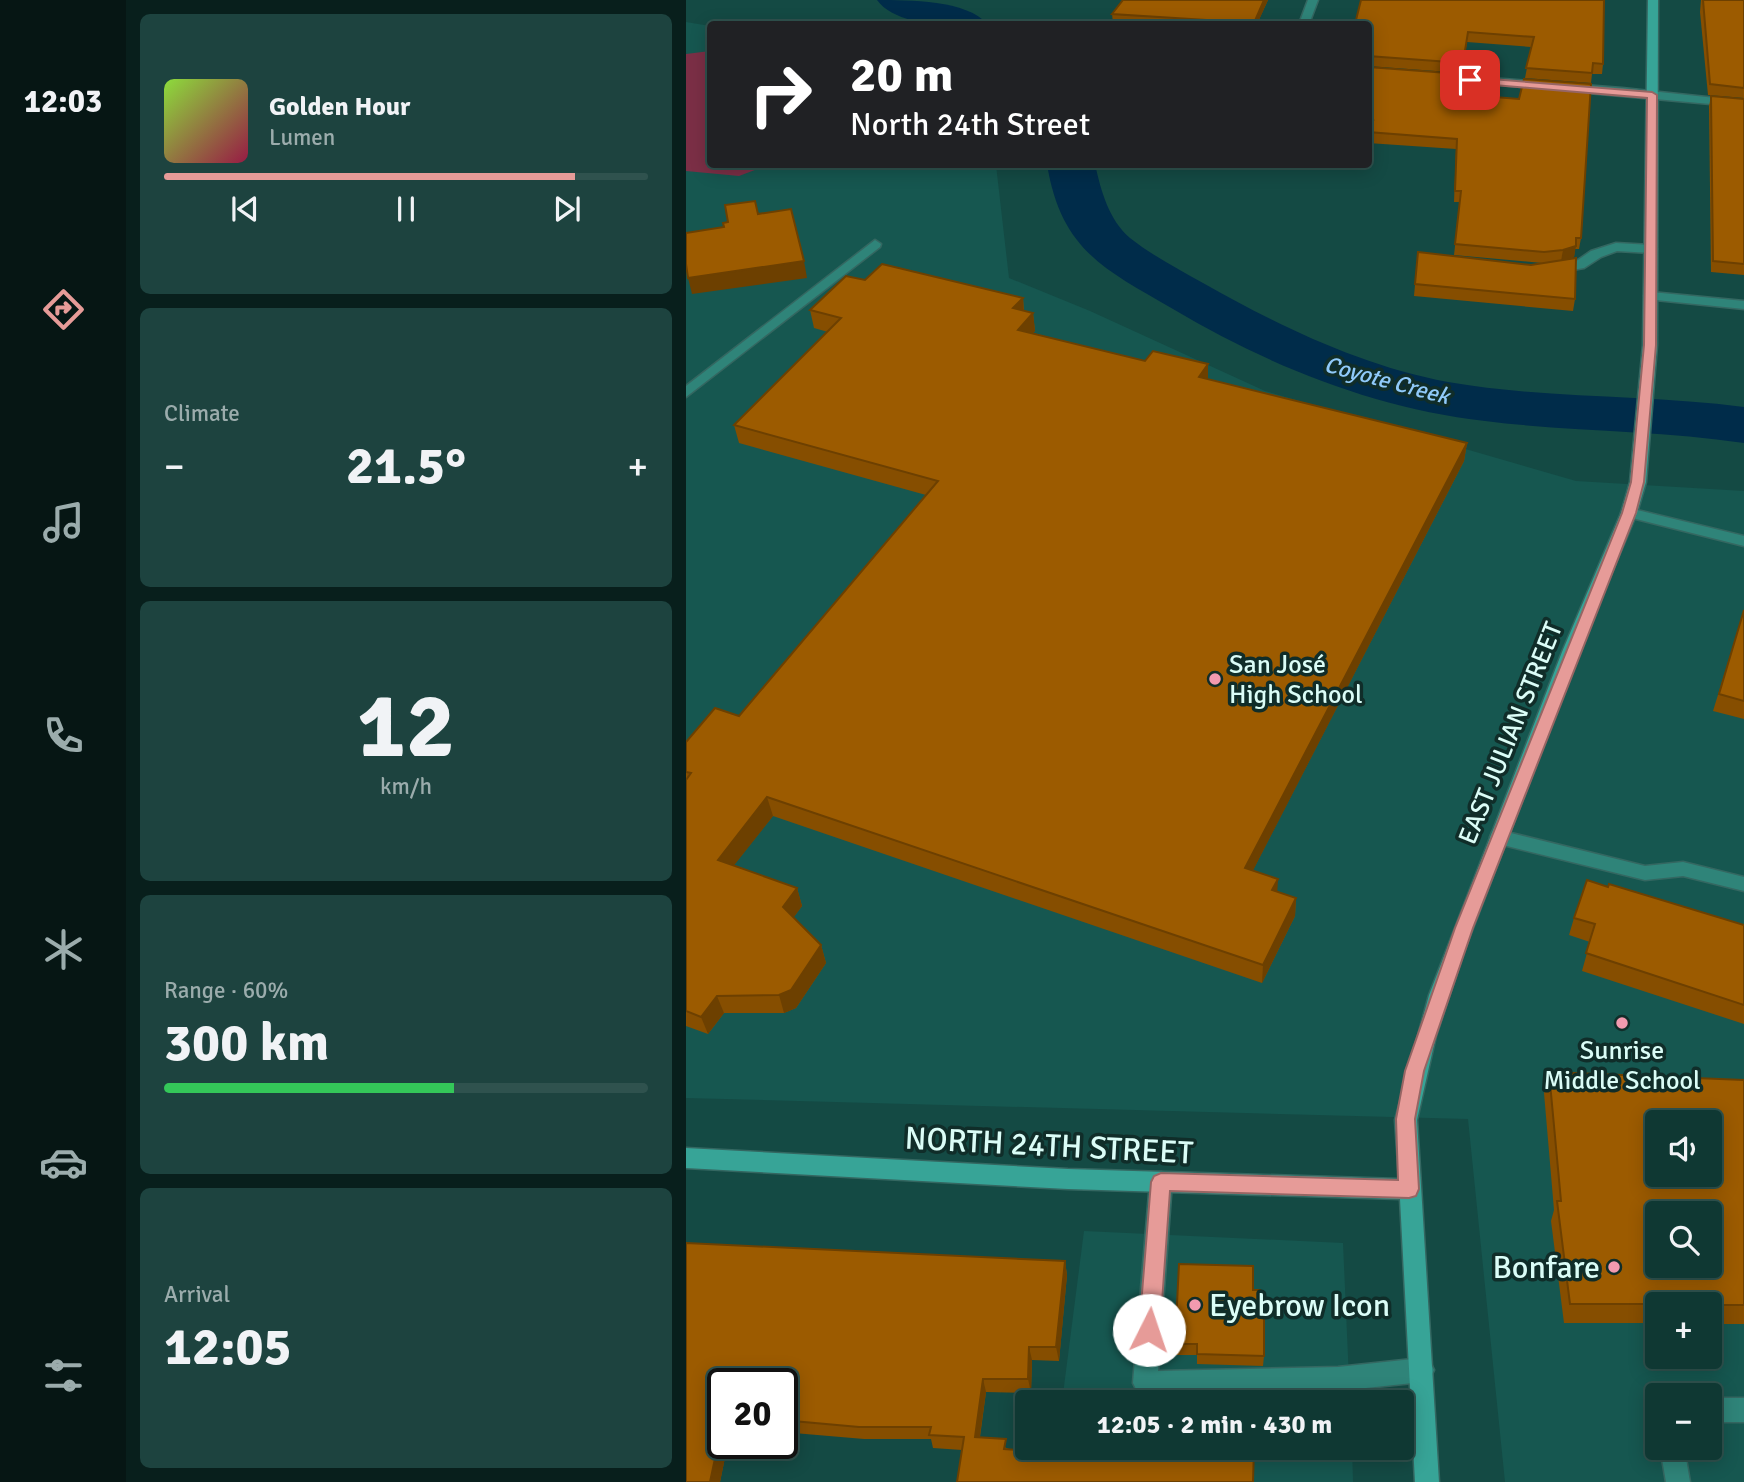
<!DOCTYPE html>
<meta charset="utf-8">
<style>
body{margin:0;font-family:Signika,sans-serif;background:#1d433f;color:#f1f3f6;height:100vh;display:flex;flex-direction:column;font-size:26px;white-space:nowrap}
*{box-sizing:border-box;margin:0}
p{font-size:23px;color:#9bacac}
.icon{flex:none;width:38px;height:38px;fill:none;stroke:currentColor;stroke-width:2;stroke-linecap:round;stroke-linejoin:round}
.map{position:relative;flex:1;overflow:hidden}
.sheet{display:flex;flex-direction:column;gap:14px;padding:14px;background:#081f1c;width:560px}
.sheet>*{flex:none}
.banner{position:absolute;left:21px;top:21px;width:665px;height:147px;border-radius:7px;box-shadow:0 4px 18px #0003,0 0 0 2px #2f524e;background:#202124;color:#fff;overflow:hidden}
.controls{position:absolute;left:959px;top:1110px;display:grid;gap:14px}
.controls a{display:grid;place-items:center;width:77px;height:77px;border-radius:7px;background:#0f3833;box-shadow:0 4px 18px #0003,0 0 0 2px #2f524e;font-size:35px}
.speed{position:absolute;left:21px;top:1368px;display:flex;gap:14px;font-size:35px;font-weight:700;text-align:center}
.speed>*{display:grid;place-content:center;width:91px;height:91px;border-radius:50%;background:#0f3833;box-shadow:0 4px 18px #0003,0 0 0 2px #2f524e;line-height:1}
.speed .limit{border:4px solid #111;border-radius:10px;background:#fff;color:#111}
.pin{position:absolute;display:grid;place-items:center;width:60px;height:60px;color:#fff;margin:-30px;border-radius:14px;box-shadow:0 4px 10px #0006}
.me{position:absolute;width:77px;margin:-38px;rotate:4deg;stroke-linejoin:round;filter:drop-shadow(0 0 5px #0008)}
.turn{display:flex;align-items:center;gap:24px;height:147px;padding:0 28px;font-size:32px}
.turn .icon{width:91px;height:91px;stroke-width:2.5}
.turn b{display:block;font-size:49px;line-height:60px}
.big{font-size:52px;font-weight:800;line-height:1.1}
.sheet .widget{flex:1;display:flex;flex-direction:column;justify-content:center;gap:10px;min-width:0;padding:0 24px;border-radius:10px;background:#1d433f}
.sheet .dial{align-items:center;gap:0}
.dial b{font-size:91px;line-height:1}
.song{display:flex;align-items:center;gap:21px}
.cover{width:84px;height:84px;border-radius:10px;background:linear-gradient(135deg,hsl(90 70% 55%),hsl(340 70% 35%))}
.played{height:7px;border-radius:4px;background:linear-gradient(90deg,#e69b98 85%,#2f524e 85%)}
.keys{display:flex;justify-content:space-around;direction:ltr}
.heat{display:flex;justify-content:space-between;align-items:center;font-size:38px;direction:ltr}
.charge{height:10px;border-radius:5px;background:linear-gradient(90deg,#34c759 60%,#2f524e 0)}
.trip{position:absolute;left:329px;top:1390px;width:399px;height:70px;border-radius:7px;background:#0f3833;box-shadow:0 4px 18px #0003,0 0 0 2px #2f524e;font-weight:800;line-height:70px;text-align:center}
main{display:flex;flex:1;min-height:0}
.tabs{display:flex;flex-direction:column;width:126px;justify-content:space-around;align-items:center;background:#061614;color:#9bacac}
.tabs .icon{width:49px;height:49px}
.tabs .selected{color:#e69b98}
.tabs b{font-size:32px;color:#f1f3f6}
.map>svg:first-child{display:block}
</style>
<main>
<nav class="tabs">
<b>12:03</b>
<svg class="icon selected" aria-label="directions" viewBox="0 0 24 24"><path d="M12 3l9 9-9 9-9-9zM9 14v-3h6M13 9l2 2-2 2"/></svg>
<svg class="icon" aria-label="music" viewBox="0 0 24 24"><path d="M9 18V5l10-2v13"/><circle cx="6" cy="18" r="3"/><circle cx="16" cy="16" r="3"/></svg>
<svg class="icon" aria-label="phone" viewBox="0 0 24 24"><path d="M5 4h4l2 5-3 2q2 4 5 5l2-3 5 2v4C11 20 4 13 5 4z"/></svg>
<svg class="icon" aria-label="climate" viewBox="0 0 24 24"><path d="M12 3v18M4 7l16 10M4 17L20 7"/></svg>
<svg class="icon" aria-label="car" viewBox="0 0 24 24"><path d="M5 17H2v-5l4-1 3-4h7l3 4 3 1v5h-3M9 17h6M6 11h13"/><circle cx="7" cy="17" r="2"/><circle cx="17" cy="17" r="2"/></svg>
<svg class="icon" aria-label="filters" viewBox="0 0 24 24"><path d="M4 7h16M4 17h16"/><circle cx="9" cy="7" r="2"/><circle cx="15" cy="17" r="2"/></svg>
</nav>
<section class="sheet">
<div class="widget">
<div class="song"><i class="cover"></i><div><b>Golden Hour</b><p>Lumen</p></div></div>
<div class="played"></div>
<div class="keys"><svg class="icon" aria-label="previous" viewBox="0 0 24 24"><path d="M18 5L8 12l10 7zM5 5v14"/></svg><svg class="icon" aria-label="pause" viewBox="0 0 24 24"><path d="M8 5v14M16 5v14"/></svg><svg class="icon" aria-label="next" viewBox="0 0 24 24"><path d="M6 5l10 7-10 7zM19 5v14"/></svg></div>
</div>
<div class="widget"><p>Climate</p>
<div class="heat"><a>−</a><b class="big">21.5°</b><a>+</a></div>
</div>
<div class="widget dial"><b>12</b><p>km/h</p></div>
<div class="widget"><p>Range · 60%</p><b class="big">300 km</b><div class="charge"></div></div>
<div class="widget"><p>Arrival</p><b class="big">12:05</b></div>
</section>
<div class="map">
<svg width="1058" height="1482" viewBox="0 0 1058 1482">
<rect width="100%" height="100%" fill="#144a44"/>
<g fill="#165750" fill-rule="evenodd">
<path d="M0 22 24 26V164L310 165 323 278 404 311 579 391 890 481 1058 491V1482H819L782 1119 0 1098ZM971 1122H1024V1174H971ZM971 1213H1024V1265H971ZM971 1304H1024V1356H971ZM971 1395H1024V1447H971Z"/>
<polygon points="398,1231 657,1243 664,1402 376,1402"/>
<polygon points="371,1447 666,1447 667,1482 366,1482"/>
</g>
<polygon fill="#7b2f46" points="24,51 24,164 82,165 53,176 0,171 0,54"/>
<g fill="none" stroke-linecap="round" stroke-linejoin="round">
<g fill="#002c4a" fill-rule="evenodd">
<path d="M191 0C223 0 281 0 301 24 271 27 210 27 191 0Z"/>
<path d="M361 164H409C415 191 423 220 444 238 467 256 492 269 517 283 593 326 675 366 762 382 859 399 960 394 1058 407V443C972 430 885 432 799 421 688 408 583 366 487 309 418 269 375 250 361 164Z"/>
</g>
<defs>
<g id="service">
<polygon points="189,240 195,244 194,247 0,397 0,386"/>
<polygon points="930,243 965,245 971,249 965,253 931,251 915,257 898,268 868,273 861,269 863,266 889,262 905,251"/>
<polygon points="943,508 1058,536 1058,546 938,516 935,513 938,510"/>
<polygon points="813,830 959,866 997,862 1058,877 1058,891 997,876 959,880 813,844 806,842 804,837 806,832"/>
<polygon points="475,1172 483,1175 486,1182 472,1371 652,1367 736,1358 744,1362 748,1370 744,1378 736,1382 652,1391 459,1395 451,1391 447,1383 464,1182 467,1175"/>
<rect x="1024" y="1398" width="34" height="24"/>
<polygon points="974,1447 998,1447 1004,1482 980,1482"/>
</g>
<g id="minor">
<polygon points="622,0 632,0 623,24 613,24"/>
<polygon points="752,74 936,88 1058,101 1058,107 748,79 748,75"/>
<polygon points="965,292 1058,301 1058,309 960,299 958,296"/>
</g>
<polygon id="secondary" points="962,0 972,0 971,345 960,482 951,513 907,617 777,954 750,1036 731,1120 753,1482 729,1482 714,1199 382,1189 0,1168 0,1148 382,1169 713,1179 709,1120 743,995 876,652 935,513 944,482 957,345"/>
</defs>
<use href="#service" stroke="#346761" stroke-width="3"/>
<use href="#minor" stroke="#346761" stroke-width="3"/>
<use href="#secondary" stroke="#346761" stroke-width="3"/>
<use href="#service" fill="#2f8479" fill-rule="evenodd"/>
<use href="#minor" fill="#2f8479" fill-rule="evenodd"/>
<use href="#secondary" fill="#37a497" fill-rule="evenodd"/>
</g>
<g fill="#864e00">
<polygon points="437,0 582,0 571,24 452,24 427,23 426,14"/>
<polygon points="918,0 917,64 916,74 906,74 905,83 839,78 845,47 781,42 776,73 682,66 682,24"/>
<polygon points="1015,0 1058,0 1058,98 1022,95 1014,12"/>
<polygon points="682,67 774,84 772,94 895,238 893,249 889,249 888,257 879,260 889,299 887,311 728,296 732,252 845,265 856,263 768,255 774,202 768,202 770,149 682,143"/>
<polygon points="1025,96 1058,99 1058,275 1025,272 1023,106"/>
<polygon points="179,280 337,298 338,311 347,313 349,331 347,333 522,379 781,443 778,461 567,870 591,892 610,898 609,916 576,983 87,816 48,865 111,888 116,906 107,918 135,945 140,963 110,1008 98,1013 38,1013 22,1034 0,1026 0,742 53,716 240,495 53,443 48,425 142,332 128,328 124,310"/>
<polygon points="1058,610 1058,719 1027,711"/>
<polygon points="888,918 1058,925 1058,1024 896,971 904,942 883,935"/>
<polygon points="863,1072 1058,1080 1058,1324 1024,1324 1024,1304 971,1304 971,1323 878,1323 865,1221 868,1210 858,1093"/>
<polygon points="1,1243 379,1261 381,1275 373,1361 346,1360 345,1393 300,1392 294,1437 323,1449 567,1482 276,1450 247,1448 245,1439 178,1439 96,1432 96,1384 37,1384 37,1444 81,1444 79,1450 41,1448 34,1482"/>
<polygon points="567,1290 574,1302 578,1356 577,1366 511,1364 511,1355 490,1355 489,1344"/>
</g>
<g fill="#6d4000">
<polygon points="578,0 582,0 571,24 568,24"/>
<polygon points="890,246 888,257 875,261 877,250"/>
<polygon points="118,261 121,278 6,294 2,278"/>
<polygon points="337,298 338,316 327,308"/>
<polygon points="347,313 349,331 334,348 332,330"/>
<polygon points="522,364 522,382 513,377"/>
<polygon points="781,443 778,461 559,886 559,868"/>
<polygon points="81,797 87,816 38,878 32,860"/>
<polygon points="592,879 591,897 586,890"/>
<polygon points="111,888 116,906 102,925 97,907"/>
<polygon points="610,898 609,916 576,983 577,965"/>
<polygon points="135,945 140,963 110,1008 98,1013 93,995"/>
<polygon points="31,996 38,1013 22,1034 15,1017"/>
<polygon points="379,1261 381,1275 373,1361 370,1347"/>
<polygon points="343,1347 346,1360 345,1393 342,1379"/>
<polygon points="297,1379 300,1392 292,1449 289,1437"/>
<polygon points="34,1435 37,1440 37,1444 39,1444 41,1448 34,1482 24,1482"/>
</g>
<g fill="#9c5b00" stroke="#6d4000" stroke-width="2" fill-rule="evenodd">
<polygon points="437,0 578,0 568,23 426,14"/>
<polygon points="675,0 918,0 917,64 907,63 906,73 840,68 848,37 782,32 777,63 682,56 682,24 669,24"/>
<polygon points="1017,0 1058,0 1058,88 1024,84"/>
<polygon points="682,67 775,74 771,94 833,99 838,79 905,84 895,238 890,238 890,246 877,250 858,252 769,244 775,191 769,191 771,139 682,132 682,122 688,120 682,119"/>
<polygon points="1025,96 1058,99 1058,264 1027,261"/>
<polygon points="69,201 72,214 105,209 118,261 2,278 0,264 0,233 38,227 37,223 42,222 39,205"/>
<polygon points="732,252 845,265 890,258 889,299 729,284"/>
<polygon points="196,264 337,298 327,308 347,313 332,330 459,361 467,351 522,364 513,377 781,443 559,868 592,879 586,890 610,898 577,965 81,797 32,860 111,888 97,907 135,945 105,990 93,995 31,996 15,1017 0,1011 0,780 5,773 0,772 0,742 29,708 53,716 252,481 48,425 155,318 124,310 160,276 179,280"/>
<polygon points="1058,610 1058,701 1033,694"/>
<polygon points="901,880 922,887 923,884 1058,925 1058,1005 900,953 909,924 888,918"/>
<path d="M863 1072 1058 1080V1305H1024V1304H884L871 1201H875ZM971 1122H1024V1174H971ZM971 1213H1024V1265H971Z"/>
<polygon points="0,1243 379,1261 370,1347 343,1347 342,1379 297,1379 289,1437 320,1439 318,1449 412,1456 413,1447 568,1447 567,1482 271,1482 278,1437 243,1435 245,1427 173,1427 96,1420 96,1384 37,1384 37,1435 34,1435 24,1482 0,1482"/>
<polygon points="493,1264 567,1266 567,1290 574,1290 573,1302 578,1301 578,1356 511,1354 511,1344 489,1344"/>
</g>
<polygon fill="#e69b98" stroke="#966563" stroke-width="2" points="780,77 966,92 971,95 970,345 958,482 950,513 787,928 738,1071 729,1119 733,1189 730,1196 723,1198 484,1191 474,1330 470,1337 463,1340 456,1337 453,1330 465,1182 468,1176 475,1173 712,1180 710,1119 719,1071 769,928 936,513 945,482 958,345 961,98 784,83 779,80"/>
<g fill="#f29aaf" stroke="#102d29" stroke-width="2.5">
<circle cx="529" cy="679" r="7"/>
<circle cx="936" cy="1023" r="7"/>
<circle cx="928" cy="1267" r="7"/>
<circle cx="509" cy="1305" r="7"/>
</g>
<g text-anchor="middle" stroke-width="7" stroke-linejoin="round" paint-order="stroke">
<g font-size="23" font-style="italic" fill="#90cafa" stroke="#102d29">
<text transform="translate(701 380) rotate(15)" y="8">Coyote Creek</text>
</g>
<g font-size="26" fill="#dbfdf7" stroke="#102d29" text-anchor="start">
<text x="543" y="673">San José<tspan x="543" dy="30">High School</tspan></text>
<text x="936" y="1059" text-anchor="middle">Sunrise<tspan x="936" dy="30">Middle School</tspan></text>
</g>
<g font-size="26" fill="#dbfdf7" stroke="#102d29">
<text transform="translate(824 733) rotate(-68)" y="9">EAST JULIAN STREET</text>
</g>
<g font-size="32" fill="#dbfdf7" stroke="#102d29">
<text transform="translate(363 1145) rotate(3)" y="11">NORTH 24TH STREET</text>
</g>
<g font-size="32" fill="#dbfdf7" stroke="#102d29" text-anchor="end">
<text x="914" y="1278">Bonfare</text>
<text x="523" y="1316" text-anchor="start">Eyebrow Icon</text>
</g>
</g>
</svg>
<div class="controls">
<a><svg class="icon" aria-label="sound" viewBox="0 0 24 24"><path d="M4 9h4l5-4v14l-5-4H4zM17 9q2 3 0 6"/></svg></a>
<a><svg class="icon" aria-label="search" viewBox="0 0 24 24"><circle cx="10" cy="10" r="6"/><path d="M15 15l6 6"/></svg></a>
<a>+</a>
<a>−</a>
</div>
<div class="speed"><div class="limit">20</div></div>
<div class="pin" style="left:784px;top:80px;background:#d93025"><svg class="icon" aria-label="arrive" viewBox="0 0 24 24"><path d="M6 21V4h12l-3 4 3 4H6"/></svg></div>
<svg class="me" style="left:463px;top:1330px" viewBox="-20 -20 40 40"><circle r="19" fill="#fff"/><path d="M0-13L10 11 0 6-10 11z" fill="#e69b98"/></svg>
<div class="trip">12:05 · 2 min · 430 m</div>
<div class="banner">
<div class="turn"><svg class="icon" aria-label="right" viewBox="0 0 24 24"><path d="M7 20v-9h11M14 6l5 5-5 5"/></svg><div><b>20 m</b>North 24th Street</div></div>
</div>
</div>
</main>
